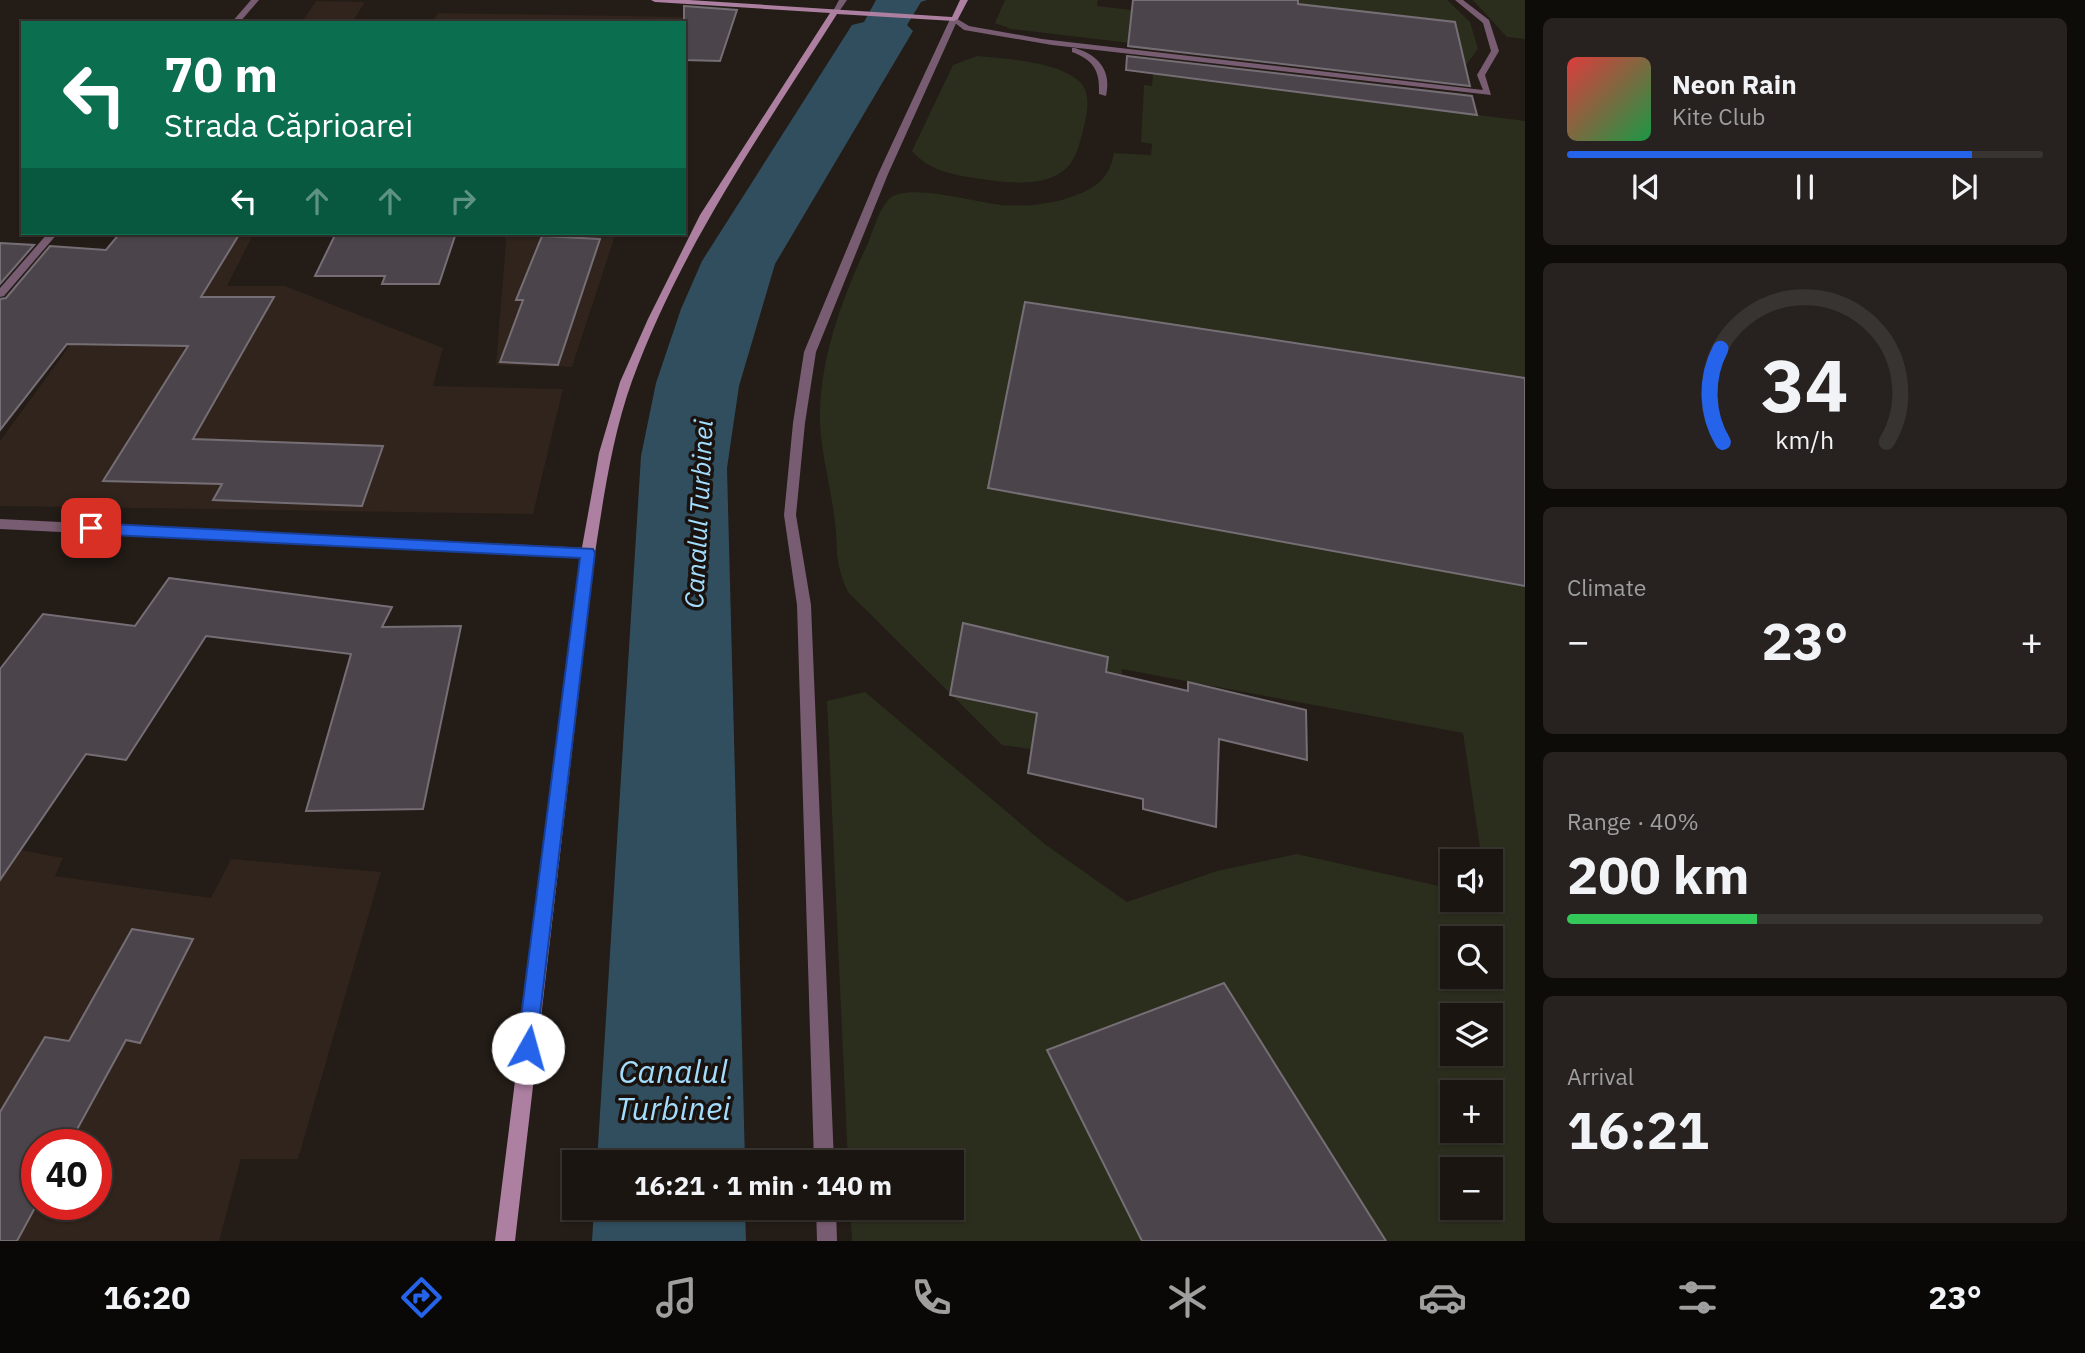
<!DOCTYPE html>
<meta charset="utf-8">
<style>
body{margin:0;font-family:"IBM Plex Sans",sans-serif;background:#27221f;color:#f1f3f6;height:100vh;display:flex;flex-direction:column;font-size:26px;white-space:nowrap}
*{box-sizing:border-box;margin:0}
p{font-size:23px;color:#9f9f9f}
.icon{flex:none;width:38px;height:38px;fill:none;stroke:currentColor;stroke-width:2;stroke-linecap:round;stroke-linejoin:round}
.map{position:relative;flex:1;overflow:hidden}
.details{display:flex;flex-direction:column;gap:18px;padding:18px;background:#0e0c09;width:560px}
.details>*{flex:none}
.banner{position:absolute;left:21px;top:21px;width:665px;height:214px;border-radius:0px;box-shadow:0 2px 5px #0004,0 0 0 2px #383431;background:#0b6e4f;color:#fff;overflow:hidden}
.tools{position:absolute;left:1440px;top:849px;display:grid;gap:14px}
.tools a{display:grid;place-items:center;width:63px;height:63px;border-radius:0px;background:#1a1511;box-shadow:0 2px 5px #0004,0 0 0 2px #383431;font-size:35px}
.speed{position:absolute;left:21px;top:1129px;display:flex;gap:14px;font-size:35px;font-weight:700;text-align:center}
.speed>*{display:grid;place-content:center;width:91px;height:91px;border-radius:50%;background:#1a1511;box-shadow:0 2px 5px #0004,0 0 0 2px #383431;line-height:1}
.speed .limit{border:10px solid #d22;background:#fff;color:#111}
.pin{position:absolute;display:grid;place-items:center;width:60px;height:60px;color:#fff;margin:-30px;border-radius:14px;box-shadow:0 4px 10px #0006}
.me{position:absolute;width:77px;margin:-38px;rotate:7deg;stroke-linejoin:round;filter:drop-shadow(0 0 5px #0008)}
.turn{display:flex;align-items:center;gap:24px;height:147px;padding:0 28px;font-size:32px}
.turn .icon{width:91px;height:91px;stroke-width:2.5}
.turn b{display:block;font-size:49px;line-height:60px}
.lanes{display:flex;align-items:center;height:66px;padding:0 28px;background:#0003;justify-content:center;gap:35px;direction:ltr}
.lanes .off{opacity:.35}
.big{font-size:52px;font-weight:800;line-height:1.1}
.details .tile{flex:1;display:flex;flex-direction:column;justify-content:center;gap:10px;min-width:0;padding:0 24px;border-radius:10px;background:#27221f}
.details .dial{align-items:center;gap:0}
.dial svg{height:182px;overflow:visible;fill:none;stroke:#383431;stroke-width:7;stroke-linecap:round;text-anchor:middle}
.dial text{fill:#f1f3f6;stroke:none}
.song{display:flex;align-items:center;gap:21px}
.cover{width:84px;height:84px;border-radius:10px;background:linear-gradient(135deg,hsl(0 70% 55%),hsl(140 70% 35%))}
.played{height:7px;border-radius:4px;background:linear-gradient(90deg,#2563eb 85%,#383431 85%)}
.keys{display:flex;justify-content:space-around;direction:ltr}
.heat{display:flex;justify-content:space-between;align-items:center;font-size:38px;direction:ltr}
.charge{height:10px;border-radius:5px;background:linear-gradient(90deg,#34c759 40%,#383431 0)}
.trip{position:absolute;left:562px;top:1150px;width:402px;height:70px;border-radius:0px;background:#1a1511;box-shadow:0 2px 5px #0004,0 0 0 2px #383431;font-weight:800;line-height:70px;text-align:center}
.dock{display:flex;height:112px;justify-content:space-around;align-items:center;background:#0a0807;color:#9f9f9f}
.dock .icon{width:49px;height:49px}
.dock .current{color:#2563eb}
.dock b{font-size:32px;color:#f1f3f6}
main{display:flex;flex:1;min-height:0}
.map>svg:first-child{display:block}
</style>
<main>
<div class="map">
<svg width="1525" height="1241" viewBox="0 0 1525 1241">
<rect width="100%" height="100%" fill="#231c17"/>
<g fill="#30241c" fill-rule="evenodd">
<polygon points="316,1 365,2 352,23 301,23"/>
<polygon points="438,13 687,17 684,23 432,23"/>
<polygon points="152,233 254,233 227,286 285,286 443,348 433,386 563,389 533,514 0,506 0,441"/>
<polygon points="504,233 616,233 572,367 496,365 506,241"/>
<path d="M0 846 63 858 55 876 211 898 231 859 381 872 298 1159H241L219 1241H0ZM37 1144H96V1204H37Z"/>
</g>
<g fill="#2b2e1d" fill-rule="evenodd">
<polygon points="1005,0 1098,0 1097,6 1461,49 1454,22 1298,4 1298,0 1447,0 1470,22 1478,49 1460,73 1461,82 1011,29 995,23"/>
<polygon points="1473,0 1525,0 1525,39 1507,37"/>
<path d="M977 56C1006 59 1058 61 1080 82 1090 92 1088 110 1085 122 1082 134 1079 148 1074 158 1056 192 1003 182 974 178 949 174 929 170 912 151L953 65Z"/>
<path d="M1153 73 1525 121V1241H852L850 1208H952V1162H848L827 701 865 692 1046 845 1127 902 1217 871 1297 854 1452 889V900H1491V861H1482L1463 733 1122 669 1119 761 1002 745 848 592C833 559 839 549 834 515 830 484 821 452 820 421 819 359 842 299 868 243 873 231 879 210 888 200 905 181 977 203 1001 205 1028 207 1055 204 1079 194 1100 186 1110 174 1114 153L1151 155 1152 144 1141 142 1144 85 1152 86ZM1452 938H1491V976H1452ZM1452 1015H1491V1054H1452ZM1452 1092H1491V1130H1452ZM1452 1169H1491V1208H1452Z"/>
</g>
<g fill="#314e5e">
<polygon points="876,0 927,0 921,2 907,25 913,31 775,264 739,386 727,468 745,1162 597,1162 641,456 656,383 681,309 702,261 852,25 864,22"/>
<polygon points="594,1208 745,1208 746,1241 592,1241"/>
</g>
<g fill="#4b454b" stroke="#766e75" stroke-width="2">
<polygon points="1133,0 1298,0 1298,4 1455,22 1470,86 1128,46"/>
<polygon points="684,6 737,10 720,61 684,60"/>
<polygon points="1127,56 1472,96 1477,115 1126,70"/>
<polygon points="120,233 240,233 201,297 274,297 193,439 383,446 362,506 213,500 222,484 103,481 188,346 67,344 0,430 0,299 6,298 50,246 106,250"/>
<polygon points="336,233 456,233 439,284 382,284 385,276 315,276"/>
<polygon points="542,236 600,239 558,365 500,362 523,300 516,300"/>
<polygon points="0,243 34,245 0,284"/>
<polygon points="1025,302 1525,378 1525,586 988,488"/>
<polygon points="169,578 392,607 382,627 461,626 423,809 306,811 351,654 206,636 126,760 86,754 0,880 0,669 43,614 135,626"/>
<polygon points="963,623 1108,657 1106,672 1188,691 1188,682 1306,710 1307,760 1219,739 1216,827 1143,809 1143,799 1028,773 1037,713 950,695"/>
<polygon points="132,929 193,939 140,1043 126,1040 69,1144 37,1144 37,1204 17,1241 0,1241 0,1112 45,1037 69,1041"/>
<polygon points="1224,983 1386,1241 1142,1241 1047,1050"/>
</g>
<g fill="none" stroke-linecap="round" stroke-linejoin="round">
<g fill="#785c71" fill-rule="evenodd">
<polygon points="1455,0 1463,0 1489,20 1499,51 1485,75 1491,95 1052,45 964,30 950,19 954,17 969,26 1042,39 1483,90 1477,75 1491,51 1483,23"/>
<path d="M1075 48C1098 55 1112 70 1106 96L1099 94C1100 71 1094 60 1072 52V48Z"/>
</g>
<g fill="#785c71" fill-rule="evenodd">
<polygon points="251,0 259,0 239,23 231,23"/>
<polygon points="839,0 847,0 838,13 832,13"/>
<polygon points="951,17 958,19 888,174 816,352 805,423 796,515 811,605 834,1162 814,1162 797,605 784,515 793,423 804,352 878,174"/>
<polygon points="48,233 58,233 4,296 0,297 0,288"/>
<polygon points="0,519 588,548 595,553 588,558 0,529"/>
<polygon points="816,1208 836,1208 837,1241 817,1241"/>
</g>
<path fill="#ad80a1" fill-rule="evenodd" d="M651 0H689L952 17 960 0H968L958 19 954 21 837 14C762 132 680 249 632 381 612 437 604 495 595 553L515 1241H495L581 553 599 453 620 382 648 319 700 215 830 13 655 2Z"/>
</g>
<polygon fill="#2563eb" stroke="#184099" stroke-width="2" points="91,523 593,549 595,553 535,1056 528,1059 520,1056 517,1048 580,558 91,534 84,528"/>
<g text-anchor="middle" stroke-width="7" stroke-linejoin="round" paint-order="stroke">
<g font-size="26" font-style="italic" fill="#a3ddfe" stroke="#19120e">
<text transform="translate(699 514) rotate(-87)" y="9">Canalul Turbinei</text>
</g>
<g font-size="32" font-style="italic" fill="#a3ddfe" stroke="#19120e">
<text x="673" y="1083">Canalul<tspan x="673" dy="37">Turbinei</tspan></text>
</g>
</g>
</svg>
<div class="tools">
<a><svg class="icon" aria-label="sound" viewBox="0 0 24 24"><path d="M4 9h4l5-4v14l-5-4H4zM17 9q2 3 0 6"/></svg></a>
<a><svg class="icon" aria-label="search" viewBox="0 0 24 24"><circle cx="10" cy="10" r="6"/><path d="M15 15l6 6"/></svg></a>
<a><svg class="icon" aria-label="layers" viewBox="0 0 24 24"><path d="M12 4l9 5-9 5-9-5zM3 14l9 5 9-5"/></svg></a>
<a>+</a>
<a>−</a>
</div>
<div class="speed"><div class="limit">40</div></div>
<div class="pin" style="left:91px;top:528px;background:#d93025"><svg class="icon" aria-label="arrive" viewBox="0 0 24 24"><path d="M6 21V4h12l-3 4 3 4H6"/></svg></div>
<svg class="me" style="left:528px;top:1048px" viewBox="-20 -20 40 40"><circle r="19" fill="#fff"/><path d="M0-13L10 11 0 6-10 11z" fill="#2563eb"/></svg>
<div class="trip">16:21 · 1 min · 140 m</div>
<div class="banner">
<div class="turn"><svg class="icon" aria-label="left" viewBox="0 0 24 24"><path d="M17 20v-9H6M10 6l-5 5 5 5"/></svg><div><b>70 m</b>Strada Căprioarei</div></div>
<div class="lanes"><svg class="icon" aria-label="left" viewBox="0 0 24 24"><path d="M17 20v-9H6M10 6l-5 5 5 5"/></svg><svg class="icon off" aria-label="ahead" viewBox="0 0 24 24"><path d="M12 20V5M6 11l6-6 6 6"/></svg><svg class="icon off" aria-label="ahead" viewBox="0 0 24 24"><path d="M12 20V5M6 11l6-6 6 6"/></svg><svg class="icon off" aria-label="right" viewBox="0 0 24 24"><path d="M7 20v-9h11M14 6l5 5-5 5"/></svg></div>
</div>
</div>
<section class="details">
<div class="tile">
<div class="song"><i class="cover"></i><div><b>Neon Rain</b><p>Kite Club</p></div></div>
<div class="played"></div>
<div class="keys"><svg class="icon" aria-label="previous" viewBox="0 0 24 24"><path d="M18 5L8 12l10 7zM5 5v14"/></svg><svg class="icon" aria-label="pause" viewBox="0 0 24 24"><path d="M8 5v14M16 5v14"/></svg><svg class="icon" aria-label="next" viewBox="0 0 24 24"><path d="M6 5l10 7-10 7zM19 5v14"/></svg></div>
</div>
<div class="tile dial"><svg viewBox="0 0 100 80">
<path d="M14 69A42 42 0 1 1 86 69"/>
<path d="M14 69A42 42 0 0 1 13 28" stroke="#2563eb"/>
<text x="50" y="56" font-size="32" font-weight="700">34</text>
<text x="50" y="72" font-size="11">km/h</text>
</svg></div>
<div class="tile"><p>Climate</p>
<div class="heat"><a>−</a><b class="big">23°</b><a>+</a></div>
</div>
<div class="tile"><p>Range · 40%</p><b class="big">200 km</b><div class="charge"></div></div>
<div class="tile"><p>Arrival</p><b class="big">16:21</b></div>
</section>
</main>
<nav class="dock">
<b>16:20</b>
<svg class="icon current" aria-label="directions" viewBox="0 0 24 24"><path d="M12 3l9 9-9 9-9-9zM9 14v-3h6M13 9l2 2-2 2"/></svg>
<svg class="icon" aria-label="music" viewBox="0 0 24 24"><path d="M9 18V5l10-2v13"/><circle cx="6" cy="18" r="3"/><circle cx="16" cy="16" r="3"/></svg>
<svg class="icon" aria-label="phone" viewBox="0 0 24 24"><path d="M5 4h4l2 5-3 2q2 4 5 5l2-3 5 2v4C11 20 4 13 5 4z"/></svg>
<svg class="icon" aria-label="climate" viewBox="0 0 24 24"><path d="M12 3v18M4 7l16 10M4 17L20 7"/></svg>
<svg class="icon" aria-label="car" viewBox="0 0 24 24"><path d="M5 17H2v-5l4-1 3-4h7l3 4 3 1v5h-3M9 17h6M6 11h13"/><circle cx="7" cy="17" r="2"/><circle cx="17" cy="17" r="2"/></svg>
<svg class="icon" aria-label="filters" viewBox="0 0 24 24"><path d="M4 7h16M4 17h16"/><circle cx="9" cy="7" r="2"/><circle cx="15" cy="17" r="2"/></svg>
<b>23°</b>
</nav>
